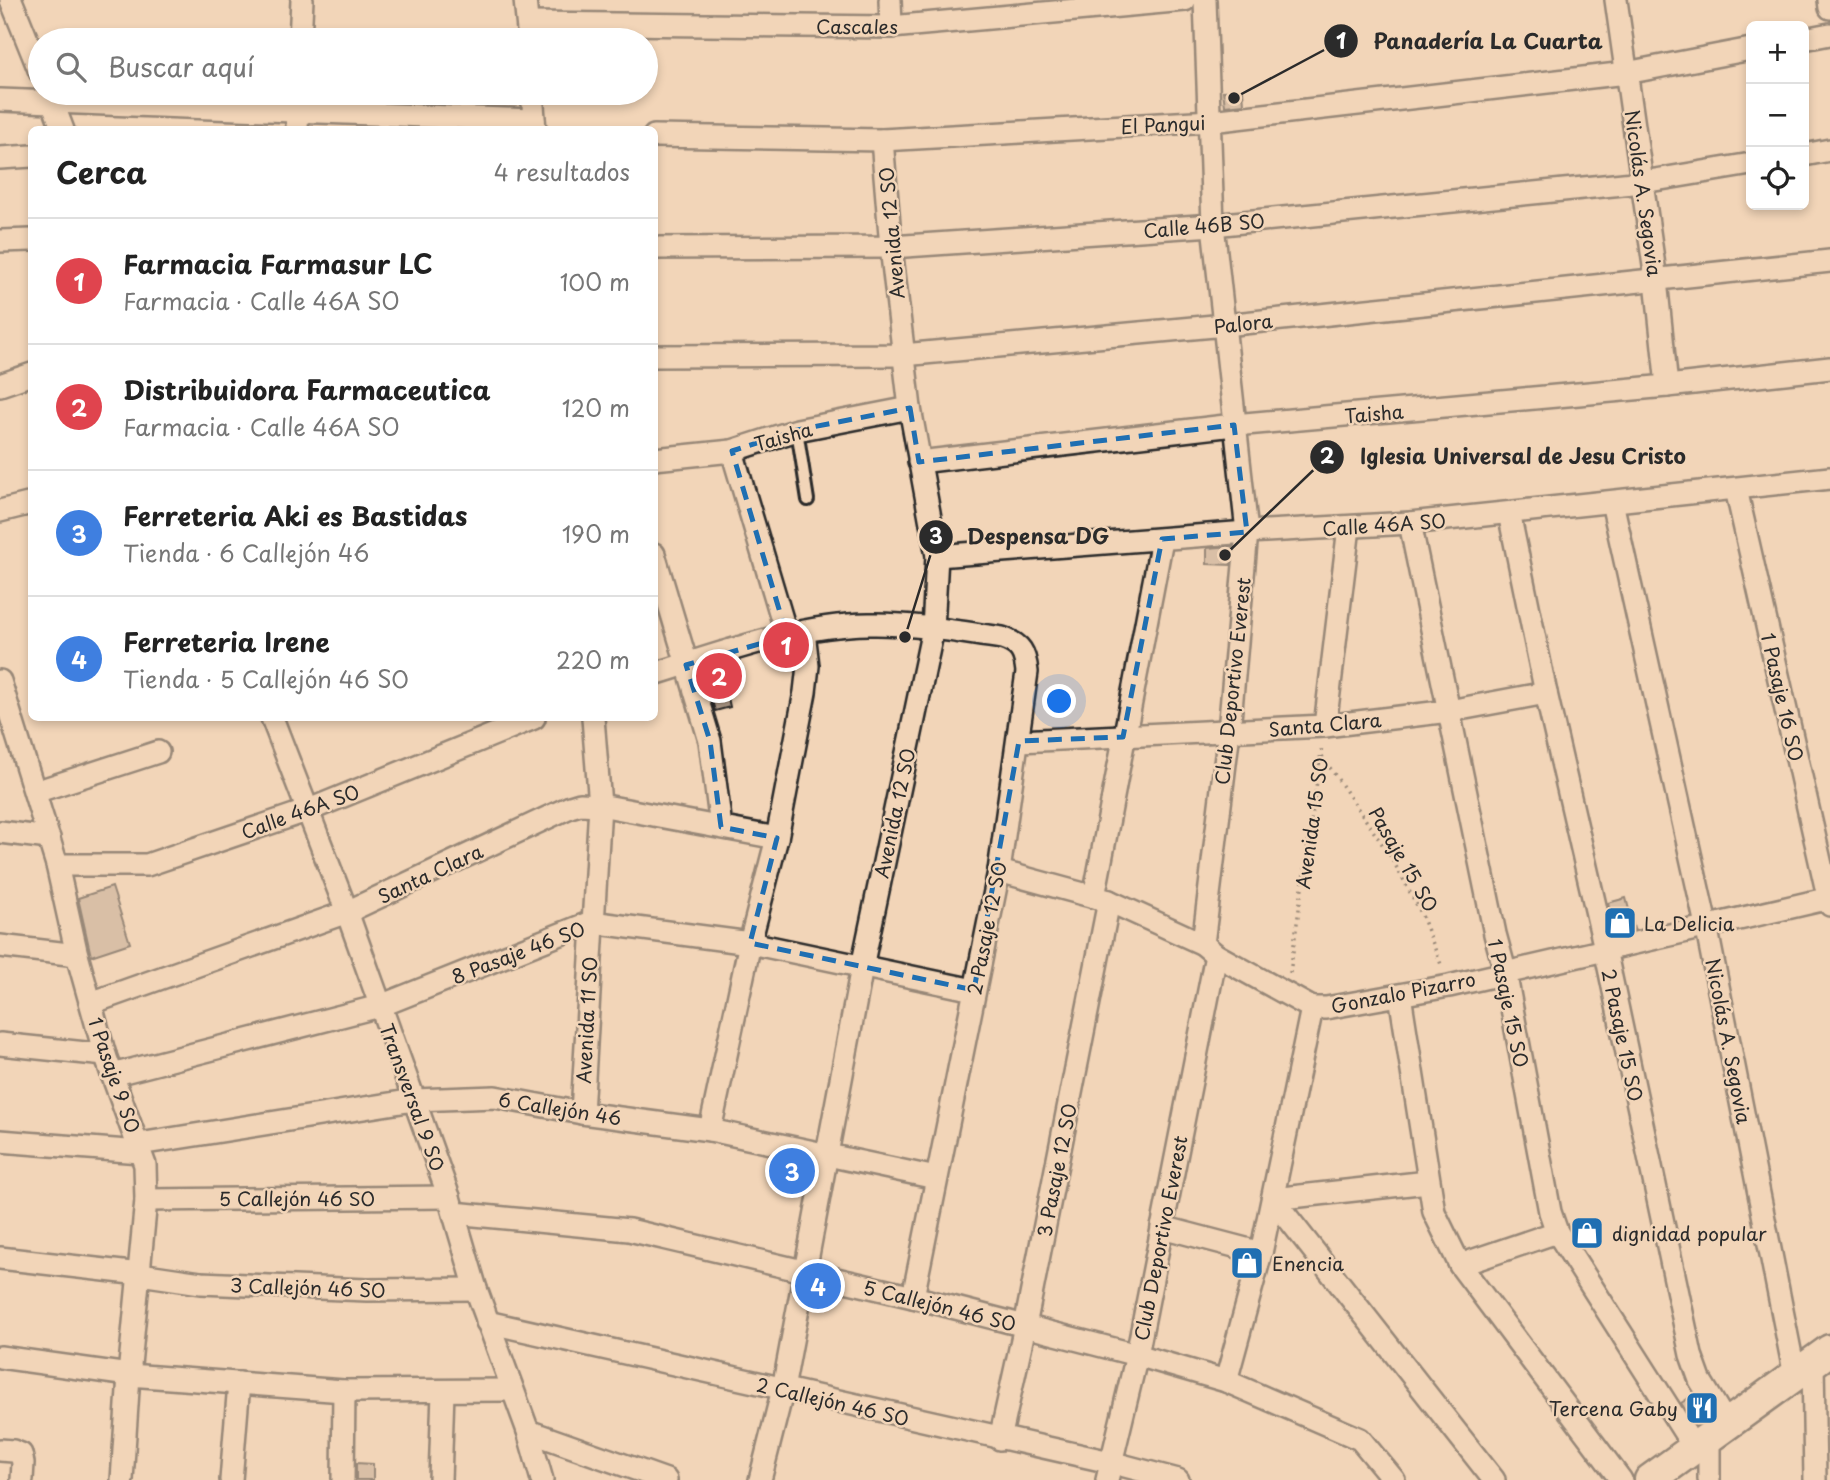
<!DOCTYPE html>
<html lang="es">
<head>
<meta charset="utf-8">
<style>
	body { margin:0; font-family:"Playpen Sans",sans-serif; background:#f2f2f2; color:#222 }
	.controls { position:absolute; right:21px; top:21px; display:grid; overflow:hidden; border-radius:10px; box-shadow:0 4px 10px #0003 }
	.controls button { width:63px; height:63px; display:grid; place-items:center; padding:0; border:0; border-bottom:2px solid #e0e0e0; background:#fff; color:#222; font:35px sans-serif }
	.you { position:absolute; left:1060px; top:702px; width:24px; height:24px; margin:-18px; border:5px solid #fff; border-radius:50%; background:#1a73e8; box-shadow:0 0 0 10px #1a73e833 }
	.badge { display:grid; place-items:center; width:46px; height:46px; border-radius:50%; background:#db2777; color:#fff; font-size:23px; font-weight:700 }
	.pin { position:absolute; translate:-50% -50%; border:4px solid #fff; box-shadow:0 2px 7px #0006 }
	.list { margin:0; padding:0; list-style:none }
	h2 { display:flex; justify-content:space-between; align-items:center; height:91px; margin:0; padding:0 28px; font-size:30px }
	h2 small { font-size:23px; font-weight:400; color:#767676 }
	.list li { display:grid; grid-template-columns:46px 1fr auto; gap:21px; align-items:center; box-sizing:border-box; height:126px; padding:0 28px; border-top:2px solid #e0e0e0 }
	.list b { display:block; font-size:26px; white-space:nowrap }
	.list p { margin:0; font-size:23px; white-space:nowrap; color:#767676 }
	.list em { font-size:23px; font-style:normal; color:#767676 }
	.icon { flex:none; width:38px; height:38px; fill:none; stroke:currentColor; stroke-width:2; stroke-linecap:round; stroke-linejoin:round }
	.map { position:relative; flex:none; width:1830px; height:1480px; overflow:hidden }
	.search { position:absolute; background:#fff; box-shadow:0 4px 10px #0003; left:28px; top:28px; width:630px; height:77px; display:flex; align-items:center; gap:18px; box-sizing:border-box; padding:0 24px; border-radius:38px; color:#767676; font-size:26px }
	.panel { position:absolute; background:#fff; box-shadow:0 4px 10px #0003; left:28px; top:126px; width:630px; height:595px; border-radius:10px }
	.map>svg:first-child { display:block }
	.building { fill:#bba591; stroke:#2b2b2b; stroke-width:2 }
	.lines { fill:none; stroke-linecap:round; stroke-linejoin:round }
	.lane-casing { stroke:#2b2b2b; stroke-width:16 }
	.street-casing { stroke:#2b2b2b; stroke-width:26 }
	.secondary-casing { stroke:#2b2b2b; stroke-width:35 }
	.path { stroke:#2b2b2b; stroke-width:3.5; stroke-dasharray:2 5; stroke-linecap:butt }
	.lane { stroke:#f2d5b8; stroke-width:10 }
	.street { stroke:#f2d5b8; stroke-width:21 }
	.secondary { stroke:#f2d5b8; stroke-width:30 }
	.marked { fill:none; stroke:#1f6fb2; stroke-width:5; stroke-dasharray:14 9; stroke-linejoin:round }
	.labels { text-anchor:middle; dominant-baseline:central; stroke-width:5; stroke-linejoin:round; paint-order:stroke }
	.street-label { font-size:19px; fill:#2b2b2b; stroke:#f2d5b8 }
	.poi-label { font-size:19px; fill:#2b2b2b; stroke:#f2d5b8; text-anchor:start }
	.leader { fill:none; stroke:#2b2b2b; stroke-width:2.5 }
	.callout-dot { fill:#2b2b2b; stroke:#f2d5b8; stroke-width:2.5 }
	.mark-label { font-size:21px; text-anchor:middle; font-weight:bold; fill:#fff }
	.callout-label { font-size:21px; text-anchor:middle; font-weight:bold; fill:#2b2b2b; stroke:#f2d5b8; stroke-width:5; stroke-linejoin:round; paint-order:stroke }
</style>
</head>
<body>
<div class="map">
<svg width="1830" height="1480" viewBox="0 0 1830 1480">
	<rect width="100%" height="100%" fill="#f2d5b8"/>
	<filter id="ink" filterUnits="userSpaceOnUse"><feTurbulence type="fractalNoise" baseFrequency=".0143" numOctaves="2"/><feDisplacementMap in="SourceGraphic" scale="14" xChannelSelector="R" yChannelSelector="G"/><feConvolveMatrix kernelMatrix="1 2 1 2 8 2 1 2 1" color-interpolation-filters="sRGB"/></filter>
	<g filter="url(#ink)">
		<!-- building -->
		<g class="building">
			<path d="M1243 90 1244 104 1225 106 1223 91Z"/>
			<path d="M1233 546 1231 565 1207 564V548Z"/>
			<path d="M722 669 730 707 715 711 704 674Z"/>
			<path d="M112 887 130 943 91 956 78 898Z"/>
			<path d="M1626 898 1634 929 1615 934 1608 903Z"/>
			<path d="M776 1157 812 1165 807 1191 771 1184Z"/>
			<path d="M1694 1395 1706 1416 1694 1424 1681 1403Z"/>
			<path d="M356 1463 373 1464V1480H356Z"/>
		</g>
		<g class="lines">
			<defs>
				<path id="lane" d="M797 430 808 500"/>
				<g id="street">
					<path d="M11 0 40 72"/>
					<path d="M525 0 529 40"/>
					<path d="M890 0 891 27"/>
					<path d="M1616 0 1656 280 1667 386"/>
					<path d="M1829 0 1830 8"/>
					<path d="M528 23 891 27 1185 0"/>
					<path d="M1804 39 1830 34"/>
					<path d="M300 40 302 0"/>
					<path d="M49 93 63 130"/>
					<path d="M532 93 535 130"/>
					<path d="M0 100 534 120"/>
					<path d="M297 130 298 93"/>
					<path d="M654 136 882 140 1211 121 1626 73 1751 49"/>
					<path d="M1804 155 1830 150"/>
					<path d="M0 158 32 156"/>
					<path d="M0 241 32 240"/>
					<path d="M654 248 891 247 1213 225 1643 182 1751 164"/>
					<path d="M654 356 903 355 1225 325 1830 261"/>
					<path d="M0 385 32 374"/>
					<path d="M732 451 787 636"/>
					<path d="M654 459 732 451 797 430 910 408"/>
					<path d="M919 462 1234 425 1667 386 1830 368"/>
					<path d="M1736 489 1830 905"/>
					<path d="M1612 502 1706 925 1795 1376"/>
					<path d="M0 511 32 503"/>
					<path d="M1509 513 1546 693 1605 949 1691 1355 1700 1380 1728 1426"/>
					<path d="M1410 523 1495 934 1505 971 1550 1212 1557 1232 1695 1449"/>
					<path d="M654 554 710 741 721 827"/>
					<path d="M937 556 1247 532 1410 523 1830 478"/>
					<path d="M654 674C723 653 796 625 869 624 913 623 958 632 1002 638 1021 644 1025 653 1027 672L999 871 913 1297"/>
					<path d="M0 681 57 865 77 955 105 1055 145 1165 146 1200 129 1375 122 1480"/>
					<path d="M272 718 347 912 449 1197 476 1289 528 1431 542 1480"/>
					<path d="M1325 726 1349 527"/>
					<path d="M1019 741 1325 726 1449 711 1546 693"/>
					<path d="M35 792 158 752"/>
					<path d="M0 832 49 838"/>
					<path d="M57 865H147L309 810 534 718"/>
					<path d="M999 871 1109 901 1203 944 1216 955 1312 1008H1326L1449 986 1830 898"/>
					<path d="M1094 897 1162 539"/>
					<path d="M1203 944 1229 731 1247 532 1213 225 1205 0"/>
					<path d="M0 946 77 955"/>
					<path d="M1400 995 1434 1212 1460 1265 1621 1480"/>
					<path d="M91 1003 347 912 570 807 580 804 600 805 777 838"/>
					<path d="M0 1044 105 1055"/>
					<path d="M112 1075 380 1006 591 922 750 943 974 990"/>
					<path d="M582 1113 600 805 593 718"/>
					<path d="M710 1130 750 943 777 838 805 692 808 666 804 632"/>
					<path d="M0 1141 140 1152"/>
					<path d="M139 1144 414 1100 495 1097 582 1113 710 1130 936 1178"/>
					<path d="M1273 1199 1494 1480"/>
					<path d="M1273 1199 1428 1182"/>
					<path d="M146 1200 449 1197"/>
					<path d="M454 1213 629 1230 913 1297 1137 1355 1226 1381 1360 1439 1394 1480"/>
					<path d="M1162 1227 1261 1253"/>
					<path d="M0 1258 140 1274 201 1283 367 1290 476 1289"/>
					<path d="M1460 1265 1557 1232"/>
					<path d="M487 1322 1110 1462 1178 1480"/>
					<path d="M0 1357 129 1375 344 1391 512 1390"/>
					<path d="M1813 1363 1815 1480"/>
					<path d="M1226 1381 1261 1253 1312 1008"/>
					<path d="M528 1431 666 1480"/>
					<path d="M1000 1439 1025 1326 1109 901"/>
					<path d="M1709 1439V1480"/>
					<path d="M0 1450 13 1451 21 1454 23 1463 22 1480"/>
					<path d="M231 1480 239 1383"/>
					<path d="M343 1480 344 1391"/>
					<path d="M440 1480 443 1392"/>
					<path d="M760 1480 783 1389 862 967 933 629 937 556 910 408 891 247 882 140"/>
					<path d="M1107 1480 1137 1355 1216 955"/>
				</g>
				<path id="secondary" d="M1650 1480 1830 1350"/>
			</defs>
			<!-- lane casing -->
			<use href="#lane" class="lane-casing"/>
			<!-- street casing -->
			<use href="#street" class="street-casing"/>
			<!-- secondary casing -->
			<use href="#secondary" class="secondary-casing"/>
			<!-- path -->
			<g class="path">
				<path d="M1322 756 1391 857 1421 913 1442 967"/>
				<path d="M1290 973 1322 745"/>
			</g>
			<!-- lane -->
			<use href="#lane" class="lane"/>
			<!-- street -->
			<use href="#street" class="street"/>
			<!-- secondary -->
			<use href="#secondary" class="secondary"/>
		</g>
	</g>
	<!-- marked area -->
	<path d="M0 0H1830V1480H0ZM910 408 919 462 1234 425 1247 532 1162 539 1123 737 1019 741 974 990 750 943 777 838 721 827 710 741 686 665 787 636 732 451 797 430Z" fill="#f2d5b8" fill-opacity=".55" fill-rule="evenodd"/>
	<path class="marked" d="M910 408 919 462 1234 425 1247 532 1162 539 1123 737 1019 741 974 990 750 943 777 838 721 827 710 741 686 665 787 636 732 451 797 430Z"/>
	<!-- icons -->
	<defs>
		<symbol id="shop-square" viewBox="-11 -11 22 22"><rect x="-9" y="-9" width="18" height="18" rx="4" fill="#1f6fb2" stroke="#f2d5b8"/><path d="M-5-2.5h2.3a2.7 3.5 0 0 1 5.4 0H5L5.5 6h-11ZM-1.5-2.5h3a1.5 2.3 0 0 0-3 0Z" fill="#fff"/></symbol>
		<symbol id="restaurant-square" viewBox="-11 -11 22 22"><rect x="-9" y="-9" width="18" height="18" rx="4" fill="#1f6fb2" stroke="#f2d5b8"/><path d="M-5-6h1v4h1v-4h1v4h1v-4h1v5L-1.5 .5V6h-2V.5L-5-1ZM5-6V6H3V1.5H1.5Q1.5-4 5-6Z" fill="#fff"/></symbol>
	</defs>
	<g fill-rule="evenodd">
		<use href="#shop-square" x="1601" y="904" width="38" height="38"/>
		<use href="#shop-square" x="1568" y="1214" width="38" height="38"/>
		<use href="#shop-square" x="1228" y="1244" width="38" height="38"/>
		<use href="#restaurant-square" x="1683" y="1389" width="38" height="38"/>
	</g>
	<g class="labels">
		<!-- street labels -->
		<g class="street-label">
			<text x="857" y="26">Cascales</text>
			<text transform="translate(1163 124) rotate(-3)">El Pangui</text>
			<text transform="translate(1644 193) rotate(82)">Nicolás A. Segovia</text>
			<text transform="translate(1204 225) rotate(-5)">Calle 46B SO</text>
			<text transform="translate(891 233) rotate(-95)">Avenida 12 SO</text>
			<text transform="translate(1243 323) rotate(-6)">Palora</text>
			<text transform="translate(1374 413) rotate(-5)">Taisha</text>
			<text transform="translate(783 436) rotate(-16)">Taisha</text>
			<text transform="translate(1384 524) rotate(-4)">Calle 46A SO</text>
			<text transform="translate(1232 681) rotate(-84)">Club Deportivo Everest</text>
			<text transform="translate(1783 697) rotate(77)">1 Pasaje 16 SO</text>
			<text transform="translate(1325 724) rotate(-5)">Santa Clara</text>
			<text transform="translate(300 811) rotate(-20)">Calle 46A SO</text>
			<text transform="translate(894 813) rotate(-78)">Avenida 12 SO</text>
			<text transform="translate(1311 823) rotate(-82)">Avenida 15 SO</text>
			<text transform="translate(1404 859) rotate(60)">Pasaje 15 SO</text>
			<text transform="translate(430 873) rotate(-25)">Santa Clara</text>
			<text transform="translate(986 928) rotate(-79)">2 Pasaje 12 SO</text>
			<text transform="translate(518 952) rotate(-21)">8 Pasaje 46 SO</text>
			<text transform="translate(1403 992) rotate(-11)">Gonzalo Pizarro</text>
			<text transform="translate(1509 1003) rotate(78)">1 Pasaje 15 SO</text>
			<text transform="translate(586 1020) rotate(-87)">Avenida 11 SO</text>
			<text transform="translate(1623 1035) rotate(78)">2 Pasaje 15 SO</text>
			<text transform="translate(1729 1041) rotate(79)">Nicolás A. Segovia</text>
			<text transform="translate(115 1075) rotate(71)">1 Pasaje 9 SO</text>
			<text transform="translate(413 1097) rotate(70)">Transversal 9 SO</text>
			<text transform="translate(560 1108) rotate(9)">6 Callejón 46</text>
			<text transform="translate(1056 1170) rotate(-79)">3 Pasaje 12 SO</text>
			<text x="297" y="1198">5 Callejón 46 SO</text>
			<text transform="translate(1160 1238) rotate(-79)">Club Deportivo Everest</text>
			<text transform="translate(308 1287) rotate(2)">3 Callejón 46 SO</text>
			<text transform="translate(940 1305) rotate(14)">5 Callejón 46 SO</text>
			<text transform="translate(833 1401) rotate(13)">2 Callejón 46 SO</text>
		</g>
		<!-- poi labels -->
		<g class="poi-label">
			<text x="1644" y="923">La Delicia</text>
			<text x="1612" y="1233">dignidad popular</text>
			<text x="1272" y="1263">Enencia</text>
			<text x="1678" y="1408" text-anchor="end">Tercena Gaby</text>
		</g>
	</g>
	<!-- callouts -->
	<path class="leader" d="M1234 98L1341 41M1225 555L1327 457M905 637L936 537"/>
	<g class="callout-dot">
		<circle cx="1234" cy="98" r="7"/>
		<circle cx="1225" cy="555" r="7"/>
		<circle cx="905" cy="637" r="7"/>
		<circle cx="1341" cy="41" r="18"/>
		<circle cx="1327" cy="457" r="18"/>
		<circle cx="936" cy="537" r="18"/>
	</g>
	<g class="mark-label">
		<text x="1341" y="49">1</text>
		<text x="1327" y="464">2</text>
		<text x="936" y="544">3</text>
	</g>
	<g class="callout-label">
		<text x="1488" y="49">Panadería La Cuarta</text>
		<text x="1523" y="464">Iglesia Universal de Jesu Cristo</text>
		<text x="1038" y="544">Despensa DG</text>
	</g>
</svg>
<div class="controls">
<button>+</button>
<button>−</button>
<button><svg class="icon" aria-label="locate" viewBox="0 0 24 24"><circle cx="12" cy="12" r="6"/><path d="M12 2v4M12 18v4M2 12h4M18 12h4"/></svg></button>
</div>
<div class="you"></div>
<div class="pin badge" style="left:786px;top:645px;background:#e0444e">1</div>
<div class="pin badge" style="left:719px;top:676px;background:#e0444e">2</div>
<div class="pin badge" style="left:792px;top:1171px;background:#3f7fe0">3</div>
<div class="pin badge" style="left:818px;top:1286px;background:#3f7fe0">4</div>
<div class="search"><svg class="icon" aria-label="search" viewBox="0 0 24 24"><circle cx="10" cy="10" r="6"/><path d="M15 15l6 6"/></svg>Buscar aquí</div>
<section class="panel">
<h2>Cerca<small>4 resultados</small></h2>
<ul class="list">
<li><span class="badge" style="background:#e0444e">1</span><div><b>Farmacia Farmasur LC</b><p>Farmacia · Calle 46A SO</p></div><em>100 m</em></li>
<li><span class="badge" style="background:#e0444e">2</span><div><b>Distribuidora Farmaceutica</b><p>Farmacia · Calle 46A SO</p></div><em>120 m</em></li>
<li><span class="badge" style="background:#3f7fe0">3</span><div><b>Ferreteria Aki es Bastidas</b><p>Tienda · 6 Callejón 46</p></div><em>190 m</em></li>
<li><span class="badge" style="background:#3f7fe0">4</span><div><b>Ferreteria Irene</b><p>Tienda · 5 Callejón 46 SO</p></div><em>220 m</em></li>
</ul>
</section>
</div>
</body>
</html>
